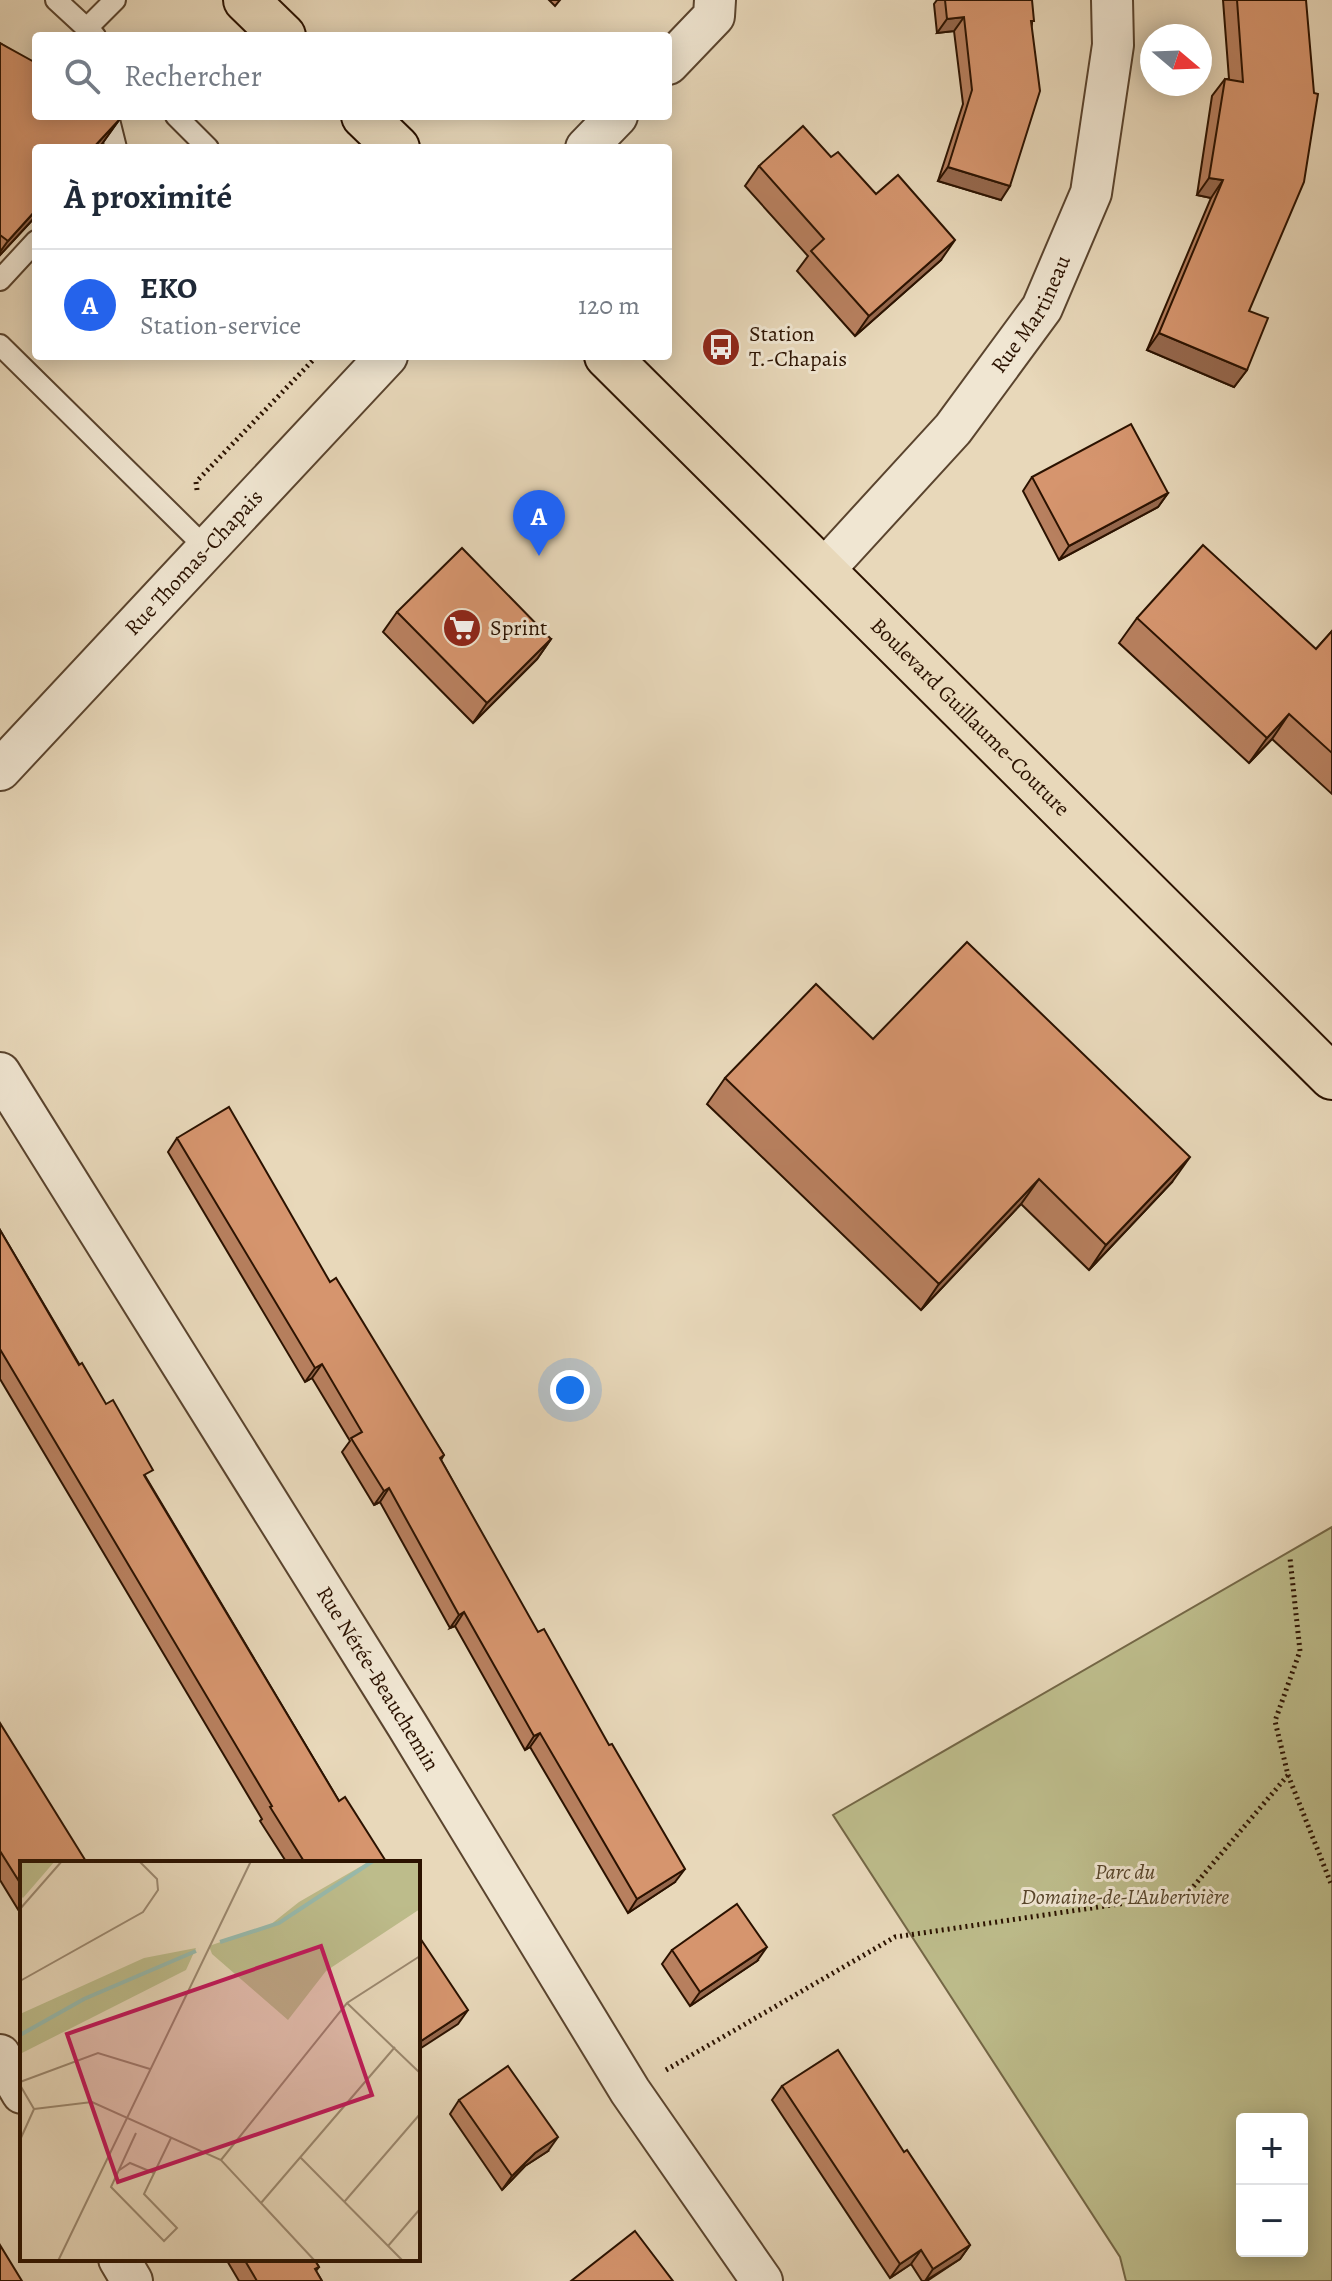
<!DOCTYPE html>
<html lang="fr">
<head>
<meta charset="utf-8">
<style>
	body { margin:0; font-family:Alegreya,serif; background:#f2f2f3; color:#1f2937 }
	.controls { position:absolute; right:24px; bottom:24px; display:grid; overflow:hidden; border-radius:8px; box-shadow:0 4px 20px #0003 }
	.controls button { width:72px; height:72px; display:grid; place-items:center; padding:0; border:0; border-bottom:2px solid #e0e1e3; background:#fff; color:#1f2937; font:40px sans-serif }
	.compass { position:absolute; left:1140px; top:24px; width:72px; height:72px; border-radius:50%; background:#fff; box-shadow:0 4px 20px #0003; rotate:109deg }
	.you { position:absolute; left:570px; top:1390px; width:28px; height:28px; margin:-20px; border:6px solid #fff; border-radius:50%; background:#1a73e8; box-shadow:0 0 0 12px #1a73e833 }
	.badge { display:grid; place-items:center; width:52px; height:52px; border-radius:50%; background:#2563eb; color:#fff; font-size:26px; font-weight:700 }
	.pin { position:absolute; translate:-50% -66px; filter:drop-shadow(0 2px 4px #0008) }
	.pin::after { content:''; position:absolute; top:42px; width:28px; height:24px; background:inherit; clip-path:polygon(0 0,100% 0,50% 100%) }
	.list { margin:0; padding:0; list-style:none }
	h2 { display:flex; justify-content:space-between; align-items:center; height:104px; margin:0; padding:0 32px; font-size:34px }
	h2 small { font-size:26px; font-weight:400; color:#747a83 }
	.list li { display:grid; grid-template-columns:52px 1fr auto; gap:24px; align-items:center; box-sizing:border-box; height:112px; padding:0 32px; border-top:2px solid #e0e1e3 }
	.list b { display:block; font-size:30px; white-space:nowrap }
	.list p { margin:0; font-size:26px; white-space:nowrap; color:#747a83 }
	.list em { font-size:26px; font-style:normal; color:#747a83 }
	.icon { flex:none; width:44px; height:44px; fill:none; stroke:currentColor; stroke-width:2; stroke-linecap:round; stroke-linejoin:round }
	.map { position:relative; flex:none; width:1332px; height:2281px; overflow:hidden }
	.search { position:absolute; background:#fff; box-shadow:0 4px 20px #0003; left:32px; top:32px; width:640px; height:88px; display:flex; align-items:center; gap:20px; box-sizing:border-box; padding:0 28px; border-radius:8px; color:#747a83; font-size:30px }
	.panel { position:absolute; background:#fff; box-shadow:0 4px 20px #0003; left:32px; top:144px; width:640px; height:216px; border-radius:8px }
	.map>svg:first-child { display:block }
	.green { fill:#bdbc8b; stroke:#746746; stroke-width:2; fill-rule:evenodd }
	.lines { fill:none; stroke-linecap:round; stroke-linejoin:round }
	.lane-casing { stroke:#5a442e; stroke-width:24 }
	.street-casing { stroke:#5a442e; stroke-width:44 }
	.primary-casing { stroke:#2b1200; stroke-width:48 }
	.path { stroke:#2b1200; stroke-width:5; stroke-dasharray:2 4; stroke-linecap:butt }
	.lane { stroke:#f0e6d2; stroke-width:20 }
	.street { stroke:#f0e6d2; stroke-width:40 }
	.primary { stroke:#e8d8ba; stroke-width:44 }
	.wall { fill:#b8805f; stroke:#2b1200; stroke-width:2 }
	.shaded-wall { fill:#96684d; stroke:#2b1200; stroke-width:2 }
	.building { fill:#d6956e; stroke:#2b1200; stroke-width:2 }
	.labels { text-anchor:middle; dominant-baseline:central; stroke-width:6; stroke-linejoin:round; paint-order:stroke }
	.street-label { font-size:22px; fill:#2b1200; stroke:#f0e6d2 }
	.poi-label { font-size:22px; fill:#2b1200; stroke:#f0e6d2; text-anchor:start }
	.park-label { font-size:22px; font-style:italic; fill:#57452a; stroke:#f0e6d2 }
	.inset-river { fill:none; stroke:#98baac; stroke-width:4 }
	.inset-road { fill:none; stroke:#9c8970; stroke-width:2 }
	.view { fill:#c2185b; fill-opacity:0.15; stroke:#c2185b; stroke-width:4 }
	.inset-edge { fill:none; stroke:#2b1200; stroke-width:4 }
</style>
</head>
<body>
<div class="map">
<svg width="1332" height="2281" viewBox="0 0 1332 2281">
	<rect width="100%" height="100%" fill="#e8d8ba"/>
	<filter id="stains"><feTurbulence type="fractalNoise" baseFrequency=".0025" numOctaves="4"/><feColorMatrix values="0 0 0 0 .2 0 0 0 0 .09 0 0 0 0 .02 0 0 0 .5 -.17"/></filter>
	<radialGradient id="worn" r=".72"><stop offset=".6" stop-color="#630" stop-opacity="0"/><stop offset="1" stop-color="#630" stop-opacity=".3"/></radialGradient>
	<!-- green -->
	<path class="green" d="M1332 1527V2281H1126L1120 2257 833 1815ZM1242 2119H1302V2251H1242Z"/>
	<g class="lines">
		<defs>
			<g id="lane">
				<path d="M56 0 95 36"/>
				<path d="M87 28 115 0"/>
				<path d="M108 116 116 148"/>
				<path d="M176 116 208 148"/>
				<path d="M0 280 36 241"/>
				<path d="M0 345 207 549"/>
			</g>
			<g id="street">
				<path d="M668 64 714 16 715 0"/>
				<path d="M586 148 617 116"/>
				<path id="s1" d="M823 571 953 429 1042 308 1091 193 1113 45 1112 0"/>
				<path id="s2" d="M0 770 387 356"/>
				<path id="s3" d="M0 1073 407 1725 630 2091 762 2281"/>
				<path d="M0 2055 22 2093"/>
				<path d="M119 2259 132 2281"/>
			</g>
			<g id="primary">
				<path d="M246 0 283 36"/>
				<path d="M364 116 397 148"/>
				<path id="s4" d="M607 356 1332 1077"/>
			</g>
		</defs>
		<!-- lane casing -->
		<use href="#lane" class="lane-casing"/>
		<!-- street casing -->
		<use href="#street" class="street-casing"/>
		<!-- primary casing -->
		<use href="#primary" class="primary-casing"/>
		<!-- path -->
		<g class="path">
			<path d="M197 490 196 482 317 356"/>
			<path d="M1288 1775 1332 1886"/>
			<path d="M666 2070 895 1937 1187 1894 1288 1775 1275 1721 1300 1651 1290 1558"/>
		</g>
		<!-- lane -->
		<use href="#lane" class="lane"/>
		<!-- street -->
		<use href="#street" class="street"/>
		<!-- primary -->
		<use href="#primary" class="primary"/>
	</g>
	<!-- wall -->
	<g class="wall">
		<path d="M549 0H560L555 6Z"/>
		<path d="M937 0H1032V24L1001 200 938 181 963 104 954 31 937 33 934 4Z"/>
		<path d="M1223 0H1306L1249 311 1247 370 1234 387 1147 350 1211 198 1197 195 1212 96 1225 79H1229Z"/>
		<path d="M0 43 119 120 99 148H36V216L0 255Z"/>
		<path d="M831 157 876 194 941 260 855 336 797 271 808 256 745 186 759 166Z"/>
		<path d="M1032 477 1168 493 1158 507 1059 560 1023 491Z"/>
		<path d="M397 612 551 639 537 659 473 723 383 632Z"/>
		<path d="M1137 618 1316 649 1332 631V794L1272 739 1249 763 1119 643Z"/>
		<path d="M873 1039 1172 1182 1089 1270 1021 1204 921 1310 707 1104 725 1078Z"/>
		<path d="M177 1138 330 1282 444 1455 441 1460 675 1882 628 1913 530 1747 525 1750 455 1626 450 1628 380 1502 374 1505 342 1452 350 1441 312 1378 305 1382 168 1152Z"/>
		<path d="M0 1230 147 1479 339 1801 387 1863H287L260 1821 262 1819 0 1379Z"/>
		<path d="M0 1723 22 1863V1916L0 1880Z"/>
		<path d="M672 1950 757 1961 690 2006 662 1964Z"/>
		<path d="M782 2086 904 2152 970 2245 960 2259 927 2281H922L911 2264 890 2278 772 2100Z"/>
		<path d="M459 2100 548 2151 525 2166 502 2190 450 2114Z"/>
		<path d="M226 2259H314L319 2267 316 2271 322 2281H239Z"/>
	</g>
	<!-- shaded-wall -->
	<g class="shaded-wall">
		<path d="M964 17 954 31 937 33 947 19Z"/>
		<path d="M119 120 99 148H93Z"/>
		<path d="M948 167 1010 186 1001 200 938 181Z"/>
		<path d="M1209 178 1223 180 1211 198 1197 195Z"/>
		<path d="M36 210V216L0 255V252L8 241Z"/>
		<path d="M955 240 941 260 855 336 869 316Z"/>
		<path d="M1159 333 1247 370 1234 387 1147 350Z"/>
		<path d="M1168 493 1158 507 1059 560 1069 546Z"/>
		<path d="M551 639 537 659 473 723 487 703Z"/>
		<path d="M1289 714 1272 739 1249 763 1267 738Z"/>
		<path d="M1190 1157 1172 1182 1089 1270 1106 1245Z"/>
		<path d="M1039 1179 1021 1204 921 1310 939 1284Z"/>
		<path d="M322 1364 312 1378 305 1382 315 1368Z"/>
		<path d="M389 1488 380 1502 374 1505 384 1491Z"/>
		<path d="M464 1612 455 1626 450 1628 459 1615Z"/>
		<path d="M540 1733 530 1747 525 1750 534 1736Z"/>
		<path d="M685 1869 675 1882 628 1913 637 1899Z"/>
		<path d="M767 1947 757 1961 690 2006 700 1992Z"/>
		<path d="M468 2010 458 2024 418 2050V2043Z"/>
		<path d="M558 2137 548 2151 525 2166 502 2190 512 2176 535 2153Z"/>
		<path d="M970 2245 960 2259 925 2281 933 2269Z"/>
		<path d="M921 2250 911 2264 890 2278 900 2264Z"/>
	</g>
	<!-- building -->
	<g class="building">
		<path d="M945 0H1032L1034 21H1031L1040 91 1010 186 948 167 972 90 964 17 947 19Z"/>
		<path d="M1237 0H1306L1314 93 1318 94 1304 182 1249 311 1268 318 1247 370 1159 333 1223 180 1209 178 1225 79 1243 82Z"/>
		<path d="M0 43 36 63V116H118L119 120 93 148H36V210L8 241 0 235Z"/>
		<path d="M803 126 831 157 838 152 876 194 898 175 955 240 869 316 811 251 824 239 759 166Z"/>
		<path d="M1131 424 1168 493 1069 546 1032 477Z"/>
		<path d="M1203 545 1316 649 1332 631V753L1289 714 1267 738 1137 618Z"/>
		<path d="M462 548 551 639 487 703 397 612Z"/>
		<path d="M967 942 1190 1157 1106 1245 1039 1179 939 1284 725 1078 816 984 873 1039Z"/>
		<path d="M229 1107 330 1282 336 1278 444 1455 440 1458 538 1632 544 1629 609 1745 612 1744 685 1869 637 1899 540 1733 534 1736 464 1612 459 1615 389 1488 384 1491 351 1438 362 1432 322 1364 315 1368 177 1138Z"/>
		<path d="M0 1230 79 1365 82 1363 106 1404 113 1400 153 1470 144 1475 339 1801 345 1797 387 1863H305L270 1807 272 1806 0 1349Z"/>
		<path d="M0 1723 87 1863H22V1886L0 1851Z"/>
		<path d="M737 1904 767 1947 700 1992 672 1950Z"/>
		<path d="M418 1935 468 2010 418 2043Z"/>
		<path d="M838 2050 904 2152 907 2150 970 2245 933 2269 921 2250 900 2264 782 2086Z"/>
		<path d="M508 2066 558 2137 535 2153 512 2176 459 2100Z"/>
		<path d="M635 2231 673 2281H571Z"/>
		<path d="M0 2245 22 2281H0Z"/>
		<path d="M244 2259H314L319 2267 315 2269 322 2281H257Z"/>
	</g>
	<!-- icons -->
	<defs>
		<symbol id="bus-disc" viewBox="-11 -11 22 22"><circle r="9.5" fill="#8f2418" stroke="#f0e6d2"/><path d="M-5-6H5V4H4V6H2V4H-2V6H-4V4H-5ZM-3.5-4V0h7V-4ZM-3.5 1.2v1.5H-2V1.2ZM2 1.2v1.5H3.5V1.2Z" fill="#fff"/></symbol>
		<symbol id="supermarket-disc" viewBox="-11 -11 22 22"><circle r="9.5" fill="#8f2418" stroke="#f0e6d2"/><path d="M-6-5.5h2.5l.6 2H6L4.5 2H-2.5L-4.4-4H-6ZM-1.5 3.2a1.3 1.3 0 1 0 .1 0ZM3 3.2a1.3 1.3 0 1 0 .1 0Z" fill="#fff"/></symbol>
	</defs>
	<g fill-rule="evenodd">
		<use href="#bus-disc" x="699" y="325" width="44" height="44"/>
		<use href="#supermarket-disc" x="440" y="606" width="44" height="44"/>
	</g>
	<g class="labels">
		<!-- street labels -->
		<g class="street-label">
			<text stroke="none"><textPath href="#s1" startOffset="332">Rue Martineau</textPath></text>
			<text stroke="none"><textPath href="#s2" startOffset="284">Rue Thomas-Chapais</textPath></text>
			<text stroke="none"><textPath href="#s4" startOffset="512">Boulevard Guillaume-Couture</textPath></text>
			<text stroke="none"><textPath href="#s3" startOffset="714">Rue Nérée-Beauchemin</textPath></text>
		</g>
		<!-- poi labels -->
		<g class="poi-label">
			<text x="749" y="334">Station<tspan x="749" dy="25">T.-Chapais</tspan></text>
			<text x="490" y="628">Sprint</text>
		</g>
		<!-- park labels -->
		<g class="park-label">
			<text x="1125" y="1872">Parc du<tspan x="1125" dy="25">Domaine-de-L'Auberivière</tspan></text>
		</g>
	</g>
	<!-- overview -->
	<g transform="translate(20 1861)">
		<rect width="400" height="400" fill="#e8d8ba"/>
		<path d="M0 0H35L3 37 0 34ZM350 0H400V48L306 110 268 159 192 93 189 85 250 64 279 41ZM176 87 166 109 0 193V153L124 97Z" fill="#bdbc8b"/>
		<path class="inset-river" d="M200 81 259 62 353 0M0 174 64 138 176 90"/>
		<path class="inset-road" d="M0 48 42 0M0 120 123 51 138 29 137 18 119 0M327 142 400 212M0 221 78 192 130 208M0 224 14 248M14 248 72 241 201 299 295 400M116 272 91 326 144 380 157 367 124 333 151 277M0 279 14 248M280 296 383 400M201 299 327 142 400 95M98 310 110 302 134 312M325 340 400 253M241 342 375 186M368 385 400 348M38 400 231 0"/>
		<path class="view" d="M301 85 352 234 98 321 47 173Z"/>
		<rect width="400" height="400" class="inset-edge"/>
	</g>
	<rect width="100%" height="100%" filter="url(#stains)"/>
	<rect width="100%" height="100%" fill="url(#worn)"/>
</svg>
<div class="controls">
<button>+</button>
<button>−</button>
</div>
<svg class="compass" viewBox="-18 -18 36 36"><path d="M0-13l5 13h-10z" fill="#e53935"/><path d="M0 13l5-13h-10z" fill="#747a83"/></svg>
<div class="you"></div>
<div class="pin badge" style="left:539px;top:556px">A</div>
<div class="search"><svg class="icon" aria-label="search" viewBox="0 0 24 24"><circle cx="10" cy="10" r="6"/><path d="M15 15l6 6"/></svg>Rechercher</div>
<section class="panel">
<h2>À proximité<small></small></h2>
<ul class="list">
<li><span class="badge">A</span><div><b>EKO</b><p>Station-service</p></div><em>120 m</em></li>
</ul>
</section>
</div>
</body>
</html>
